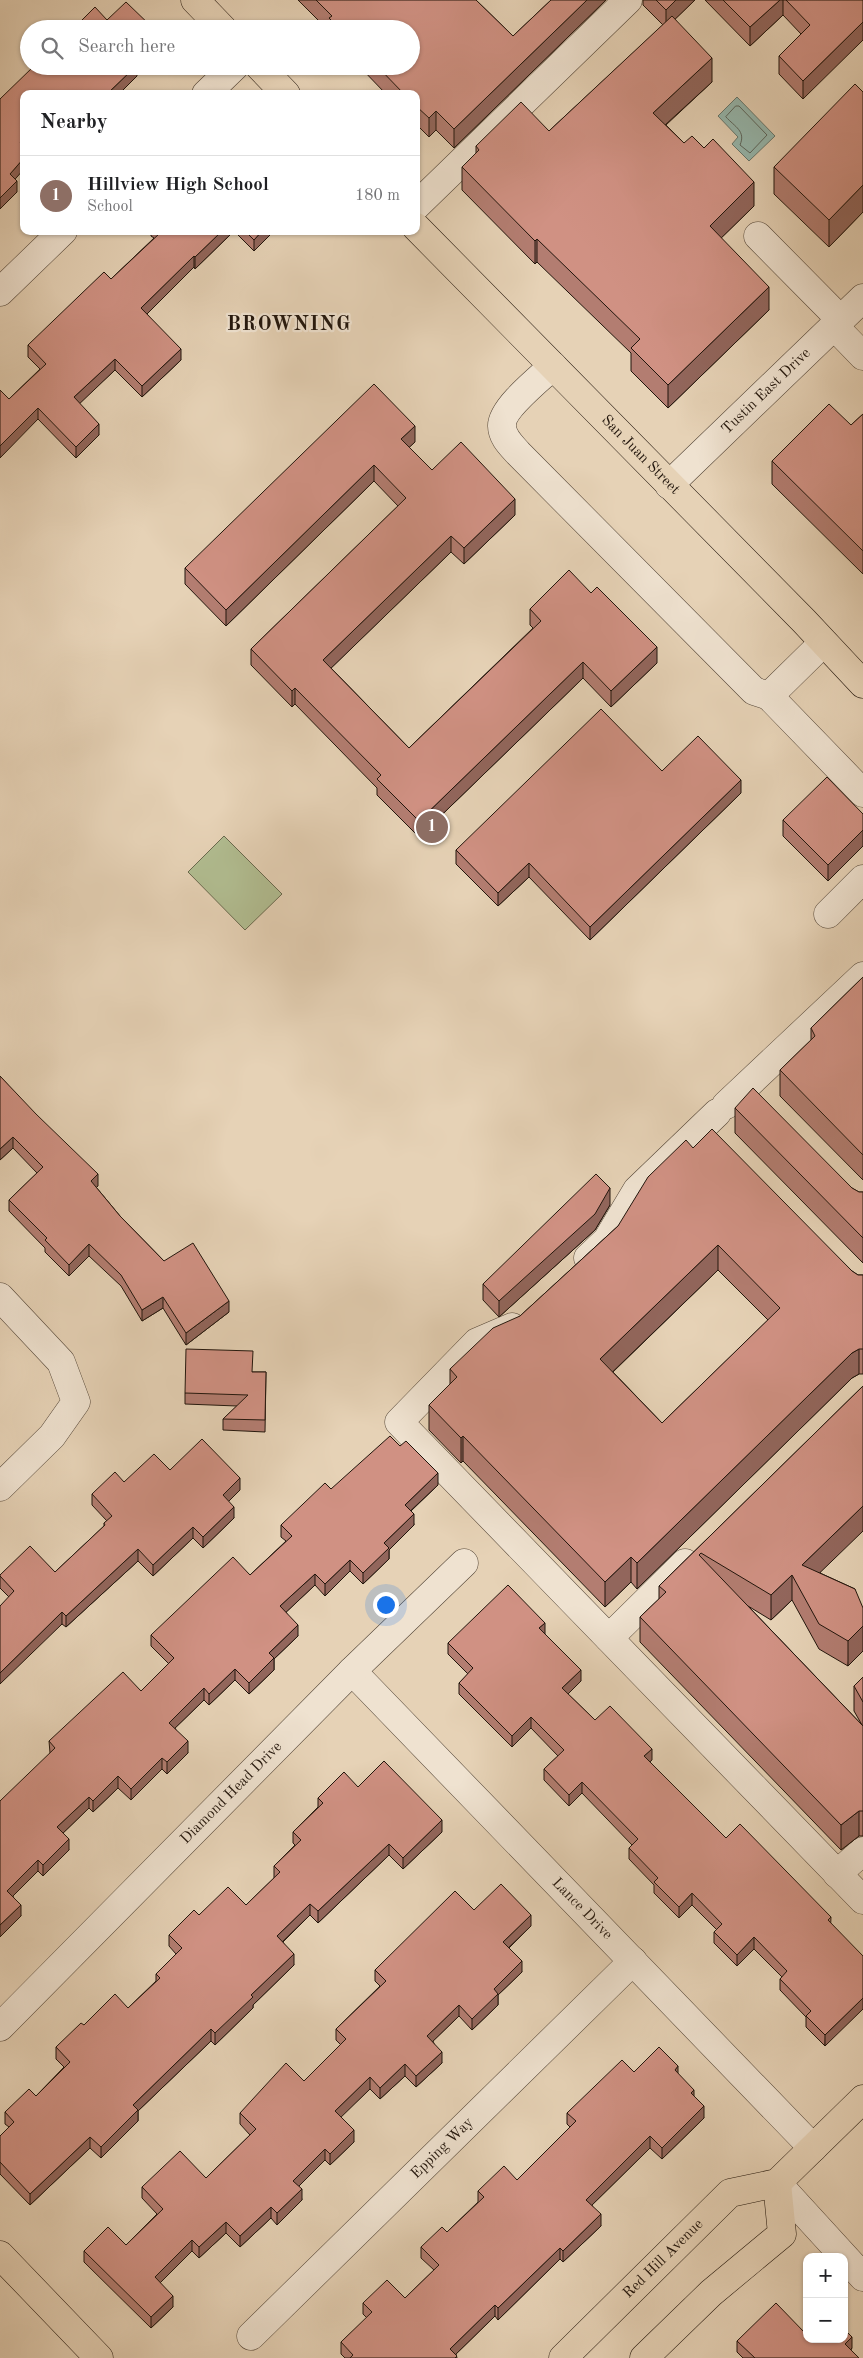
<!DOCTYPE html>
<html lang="en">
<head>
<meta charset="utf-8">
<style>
	body { margin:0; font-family:"Old Standard TT",serif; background:#f2f2f2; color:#202124 }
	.controls { position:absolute; right:15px; bottom:15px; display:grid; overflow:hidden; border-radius:10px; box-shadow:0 1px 4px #0004 }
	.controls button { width:45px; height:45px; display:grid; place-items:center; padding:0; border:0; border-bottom:1px solid #e0e0e0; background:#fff; color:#202124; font:25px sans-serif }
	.you { position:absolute; left:385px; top:1604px; width:18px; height:18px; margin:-12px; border:4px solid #fff; border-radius:50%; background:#1a73e8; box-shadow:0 0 0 8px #1a73e833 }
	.badge { display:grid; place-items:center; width:32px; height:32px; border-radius:50%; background:#8f2418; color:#fff; font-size:16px; font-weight:700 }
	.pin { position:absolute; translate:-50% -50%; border:2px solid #fff; box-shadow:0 1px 5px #0006 }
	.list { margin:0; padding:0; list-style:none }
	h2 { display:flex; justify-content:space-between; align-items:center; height:65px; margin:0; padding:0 20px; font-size:21px }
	h2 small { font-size:16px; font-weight:400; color:#757577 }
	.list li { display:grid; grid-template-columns:32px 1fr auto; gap:15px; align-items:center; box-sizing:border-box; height:80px; padding:0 20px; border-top:1px solid #e0e0e0 }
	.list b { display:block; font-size:19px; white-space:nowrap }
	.list p { margin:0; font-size:16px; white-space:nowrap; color:#757577 }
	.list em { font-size:16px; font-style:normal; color:#757577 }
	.icon { flex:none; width:28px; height:28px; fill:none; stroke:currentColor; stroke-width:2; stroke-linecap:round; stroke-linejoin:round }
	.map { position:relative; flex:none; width:863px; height:2358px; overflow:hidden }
	.search { position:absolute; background:#fff; box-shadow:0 1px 4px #0004; left:20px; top:20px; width:400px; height:55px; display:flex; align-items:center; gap:12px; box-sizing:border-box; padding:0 18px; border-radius:28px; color:#757577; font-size:19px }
	.panel { position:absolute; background:#fff; box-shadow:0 1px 4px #0004; left:20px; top:90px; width:400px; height:145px; border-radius:10px }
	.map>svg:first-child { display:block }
	.green { fill:#b1bd91; stroke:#69694e }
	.water { fill:#96b8ae; stroke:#67776d }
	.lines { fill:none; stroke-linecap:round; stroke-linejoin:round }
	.shore { stroke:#5c665d; stroke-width:1 }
	.minor-casing { stroke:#524436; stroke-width:29 }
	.major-casing { stroke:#21150c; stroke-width:29 }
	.minor { stroke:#efe2d0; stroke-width:28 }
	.major { stroke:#e6d2b6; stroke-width:28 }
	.wall { fill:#b37d71; stroke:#21150c; fill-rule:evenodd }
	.shaded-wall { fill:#92665c; stroke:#21150c }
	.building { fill:#d09183; stroke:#21150c; fill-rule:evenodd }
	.labels { text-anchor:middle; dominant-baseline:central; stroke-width:4.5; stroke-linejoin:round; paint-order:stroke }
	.street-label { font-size:15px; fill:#21150c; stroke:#efe2d0 }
	.district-label { font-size:20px; font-weight:bold; letter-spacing:1px; fill:#21150c; stroke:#efe2d0 }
</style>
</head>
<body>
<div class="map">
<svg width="863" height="2358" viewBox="0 0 863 2358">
	<rect width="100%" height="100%" fill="#e6d2b6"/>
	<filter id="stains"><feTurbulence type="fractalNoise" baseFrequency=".004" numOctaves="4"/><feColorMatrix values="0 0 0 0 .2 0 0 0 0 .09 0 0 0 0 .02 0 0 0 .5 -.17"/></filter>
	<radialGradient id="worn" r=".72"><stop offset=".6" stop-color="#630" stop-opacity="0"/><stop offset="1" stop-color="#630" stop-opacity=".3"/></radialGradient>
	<!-- green -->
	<path class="green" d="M224 836 282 894 245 930 188 872Z"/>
	<!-- water -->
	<path class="water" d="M737 97 775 136 749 161 732 144 738 137 718 116Z"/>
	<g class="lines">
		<!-- shore -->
		<path class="shore" d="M736 106H739L767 135 750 153 740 145C746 131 735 127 726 117Z"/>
		<defs>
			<g id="minor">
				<path d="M206 94 235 66"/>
				<path d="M416 206 628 0"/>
				<path d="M758 236 841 320"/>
				<path d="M0 292 63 231"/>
				<path d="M834 326 863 356"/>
				<path d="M553 366C540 378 501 409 502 426 502 437 511 445 518 453L754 691 769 696 823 643"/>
				<path id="s1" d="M669 485 863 298"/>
				<path d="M769 696 863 793"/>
				<path d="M828 914 863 879"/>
				<path d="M726 1105 863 976"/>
				<path d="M588 1258 607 1240 637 1190 717 1113"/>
				<path d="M0 1297 61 1362 76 1402 52 1436 0 1487"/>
				<path d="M512 1327 477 1342 399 1422 863 1900"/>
				<path d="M609 1638 685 1563"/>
				<path id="s2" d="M352 1671 813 2148"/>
				<path d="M837 1874 863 1851"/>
				<path id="s3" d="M0 2027 352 1671 464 1563"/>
				<path d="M777 2183 863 2277"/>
				<path id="s4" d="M251 2336 633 1961"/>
			</g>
			<g id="major">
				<path d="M195 0 223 29"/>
				<path d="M259 66 286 94"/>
				<path id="s5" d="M416 227 804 621 863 684"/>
				<path d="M0 2255 99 2358"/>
				<path id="s6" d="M563 2358 730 2193 777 2183 863 2099"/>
				<path d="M644 2358 711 2293 782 2234 777 2183"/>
			</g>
		</defs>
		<!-- minor casing -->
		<use href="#minor" class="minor-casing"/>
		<!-- major casing -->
		<use href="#major" class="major-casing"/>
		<!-- minor -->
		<use href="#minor" class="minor"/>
		<!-- major -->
		<use href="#major" class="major"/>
	</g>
	<!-- wall -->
	<g class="wall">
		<path d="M298 0H476L513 36 551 0H606L454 148 436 130 429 137 416 124V94H386L359 66H411V29H327Z"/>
		<path d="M643 0H695L675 19 712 82 666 125 684 143 754 206 721 238 769 310 668 408 631 371V353L537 262 535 264 462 190V167L476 153V146L549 131 663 25 643 5Z"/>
		<path d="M705 0H863L803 99 779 74V56L801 34 783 15 750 46Z"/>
		<path d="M863 92V212L829 247 774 194V167Z"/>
		<path d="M151 231H234L195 269 194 267 147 314 181 360 142 397 115 370 79 403 99 435 76 458 38 419 9 399 40 369 28 357V345L111 279 154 238 151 236Z"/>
		<path d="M234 231H274L254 251Z"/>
		<path d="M863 414V574L772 484V461L851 425Z"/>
		<path d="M415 442 409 447 432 470 515 515 464 564 451 552 331 668 409 748 533 628 530 625V609L657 663 611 707 583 678 419 837 377 795V788L295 704 292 707 251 665V649L398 506 374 481 226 626 185 584V568Z"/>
		<path d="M662 771 741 793 590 940 529 877 498 906 456 864V850Z"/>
		<path d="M863 814V846L828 881 783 836V820Z"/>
		<path d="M863 977V1180L780 1096V1070L811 1040V1028Z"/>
		<path d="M0 1076 98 1186 96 1187 120 1216 164 1261 229 1312 186 1345 163 1308 142 1321 121 1286 89 1256 69 1276 45 1252V1248L9 1211V1200L37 1173 13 1148 0 1160Z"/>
		<path d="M735 1108 852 1188 859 1192H863V1263L735 1133Z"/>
		<path d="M693 1148 852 1271 858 1275H863V1374H859L852 1378 637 1589 631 1582 605 1607 463 1461 461 1463 429 1430V1405L450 1385V1369L520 1316 618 1226ZM718 1270 768 1320 662 1423 613 1372Z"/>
		<path d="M610 1205 595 1230 499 1317 483 1300V1284Z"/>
		<path d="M252 1372H266L265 1432 223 1430V1419L237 1406 185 1404V1393Z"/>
		<path d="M863 1386 820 1573 855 1589 848 1666 819 1649 792 1600 771 1620 748 1606 862 1725 854 1711V1686L863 1677V1836H859L841 1850 640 1642V1617L659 1599V1586Z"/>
		<path d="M170 1470 240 1490 228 1501 234 1518 203 1548 193 1538 153 1576 138 1561 66 1627 62 1624 9 1597 0 1588V1575L55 1572 104 1526V1523L107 1521 92 1505V1494L124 1482Z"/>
		<path d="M438 1485 411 1511 414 1525 389 1550V1559L363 1584 350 1571 325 1596 315 1585 286 1612 298 1636 274 1659V1670L249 1694 235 1680 209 1705 204 1700 175 1728 188 1753 167 1774 162 1769 131 1800 118 1788 93 1812 89 1808 63 1833 69 1850 43 1876 38 1871 13 1896 21 1916 0 1937 50 1753 49 1741 141 1691 169 1664 151 1646V1635L250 1575 286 1541 281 1537V1525L331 1489Z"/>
		<path d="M545 1634 581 1681 568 1694 595 1720 652 1760 650 1762 726 1838 831 1917 825 2046 806 2027V2017L780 1990V1979L782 1977 754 1949 737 1966 714 1943V1932L717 1930 692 1905 679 1918 654 1893V1885L629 1859V1848L632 1845 582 1793 569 1806 544 1780V1769L558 1756 531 1728 512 1747 459 1694V1683L468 1674 448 1654V1643Z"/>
		<path d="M358 1787 442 1832 403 1869 389 1855 318 1923 310 1915 283 1942 294 1965 253 2005V2008L215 2045 211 2041 138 2111V2121L101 2158 90 2148 30 2205 0 2174V2136L9 2127 5 2124V2112L36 2096 64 2067 56 2059V2047L84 2025 128 2008 156 1981V1974L176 1954 169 1946V1935L199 1915 246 1905 274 1878V1866L295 1845 293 1843V1832L318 1807V1798Z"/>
		<path d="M474 1910 531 1926 509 1948 522 1972 498 1995V2005L472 2030 459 2016 433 2041 442 2063 416 2087 405 2076 380 2099 370 2089 340 2117 354 2142 330 2165 325 2160 299 2186 302 2200 277 2225 271 2218 240 2247 226 2233 199 2258 192 2251 160 2283 173 2307 151 2328 84 2262V2251L126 2245 157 2214 142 2198V2187L206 2178 250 2135 240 2124V2113L304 2081 341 2045 336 2040V2029L380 1986 375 1981V1970Z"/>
		<path d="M634 2072 678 2074 694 2097 704 2118 662 2159 650 2148 592 2205 601 2226 563 2262 560 2259 498 2320 495 2316 456 2354 457 2358H345L341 2354V2342L367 2318 363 2314V2303L405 2298 434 2270 421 2258V2247L447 2232 478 2202V2191L517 2180 570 2127 567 2124V2113Z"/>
		<path d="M805 2333 852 2348 851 2350 859 2358H743L737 2352V2341Z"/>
	</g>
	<!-- shaded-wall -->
	<g class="shaded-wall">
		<path d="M587 0H606L454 148V129Z"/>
		<path d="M676 0H695L666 28V10Z"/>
		<path d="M780 0H783V15L750 46V27Z"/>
		<path d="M863 22V40L803 99V81Z"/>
		<path d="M712 58V82L653 136V113Z"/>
		<path d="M136 66H137V76L119 94H107Z"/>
		<path d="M436 111V130L429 137V118Z"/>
		<path d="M24 138V150L20 142Z"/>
		<path d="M24 158V169L10 185V174Z"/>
		<path d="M17 181V192L0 209V198Z"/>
		<path d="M754 182V206L710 249V226Z"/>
		<path d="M863 185V212L829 247V220Z"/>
		<path d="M222 231H234L195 269V257Z"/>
		<path d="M262 231H274L254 251V240Z"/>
		<path d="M537 239V262L535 264V241Z"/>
		<path d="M194 256V267L141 320V308Z"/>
		<path d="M769 287V310L668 408V385Z"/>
		<path d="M181 349V360L142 397V386Z"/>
		<path d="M115 359V370L74 409V397Z"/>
		<path d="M38 408V419L0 458V446Z"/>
		<path d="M99 424V435L76 458V447Z"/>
		<path d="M415 426V442L401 455V439Z"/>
		<path d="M374 465V481L226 626V610Z"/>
		<path d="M515 499V515L464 564V548Z"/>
		<path d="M451 536V552L323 676V660Z"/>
		<path d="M657 647V663L611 707V691Z"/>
		<path d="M583 662V678L419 837V821Z"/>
		<path d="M295 688V704L292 707V691Z"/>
		<path d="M741 780V793L590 940V927Z"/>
		<path d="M863 830V846L828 881V865Z"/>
		<path d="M529 863V877L498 906V893Z"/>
		<path d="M13 1137V1148L0 1160V1149Z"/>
		<path d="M98 1174V1186L91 1192V1181Z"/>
		<path d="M610 1188V1205L595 1230 499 1317V1301Z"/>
		<path d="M89 1244V1256L69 1276V1265Z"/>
		<path d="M718 1245V1270L600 1384V1359Z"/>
		<path d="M163 1297V1308L142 1321V1310Z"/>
		<path d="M229 1301V1312L186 1345V1333Z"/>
		<path d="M859 1349V1374L852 1378 637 1589V1563L852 1353Z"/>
		<path d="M463 1436V1461L461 1463V1438Z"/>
		<path d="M438 1473V1485L405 1516V1505Z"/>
		<path d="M240 1478V1490L223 1507V1495Z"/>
		<path d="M863 1506V1531L802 1590V1565Z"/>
		<path d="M234 1507V1518L203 1548V1537Z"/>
		<path d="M414 1514V1525L389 1550V1559L363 1584V1573L384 1543Z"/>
		<path d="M193 1527V1538L153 1576V1565Z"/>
		<path d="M138 1549V1561L66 1627V1616Z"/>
		<path d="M631 1557V1582L605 1607V1582Z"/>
		<path d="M350 1560V1571L325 1596V1584Z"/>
		<path d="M315 1574V1585L280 1618V1606Z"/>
		<path d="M792 1575V1600L771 1620V1595Z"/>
		<path d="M62 1612V1624L0 1684V1673Z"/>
		<path d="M545 1623V1634L539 1628Z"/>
		<path d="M298 1625V1636L274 1659V1670L249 1694V1683L269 1653Z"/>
		<path d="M863 1626V1651L848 1666V1641Z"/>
		<path d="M235 1669V1680L209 1705V1694Z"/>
		<path d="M581 1670V1681L562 1700V1688Z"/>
		<path d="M204 1688V1700L169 1734V1723Z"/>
		<path d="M531 1717V1728L512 1747V1736Z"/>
		<path d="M188 1741V1753L167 1774V1762Z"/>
		<path d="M652 1749V1760L644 1767V1756Z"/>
		<path d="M162 1758V1769L131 1800V1789Z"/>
		<path d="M118 1776V1788L93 1812V1801Z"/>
		<path d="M582 1782V1793L569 1806V1795Z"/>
		<path d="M89 1797V1808L57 1839V1827Z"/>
		<path d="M859 1811V1836L841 1850V1825Z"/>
		<path d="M442 1820V1832L403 1869V1858Z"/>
		<path d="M69 1839V1850L43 1876V1865Z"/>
		<path d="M389 1844V1855L318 1923V1911Z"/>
		<path d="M38 1860V1871L7 1902V1891Z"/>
		<path d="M692 1893V1905L679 1918V1907Z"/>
		<path d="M310 1904V1915L277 1947V1936Z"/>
		<path d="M21 1905V1916L0 1937V1925Z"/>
		<path d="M531 1915V1926L503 1953V1942Z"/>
		<path d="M754 1937V1949L737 1966V1955Z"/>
		<path d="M294 1954V1965L253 2005V2008L215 2045V2033L251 1995Z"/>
		<path d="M522 1961V1972L498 1995V2005L472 2030V2019L494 1989Z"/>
		<path d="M863 1998V2009L825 2046V2035Z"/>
		<path d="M459 2005V2016L427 2047V2036Z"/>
		<path d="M211 2029V2041L138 2111V2121L101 2158V2147L133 2105Z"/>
		<path d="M442 2052V2063L416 2087V2076Z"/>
		<path d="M405 2064V2076L380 2099V2088Z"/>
		<path d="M678 2066V2078L675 2070Z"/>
		<path d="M370 2077V2089L335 2123V2111Z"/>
		<path d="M694 2090V2101L691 2093Z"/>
		<path d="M704 2106V2118L662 2159V2148Z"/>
		<path d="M354 2130V2142L330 2165V2154Z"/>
		<path d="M650 2136V2148L586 2211V2200Z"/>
		<path d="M90 2137V2148L30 2205V2194Z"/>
		<path d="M325 2149V2160L293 2192V2181Z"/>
		<path d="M302 2189V2200L277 2225V2213Z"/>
		<path d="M271 2207V2218L240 2247V2236Z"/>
		<path d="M601 2214V2226L563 2262V2251Z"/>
		<path d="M226 2222V2233L199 2258V2247Z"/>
		<path d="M192 2240V2251L155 2288V2277Z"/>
		<path d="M560 2248V2259L498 2320V2308Z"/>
		<path d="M173 2296V2307L151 2328V2317Z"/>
		<path d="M495 2305V2316L452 2358 450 2349Z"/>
		<path d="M852 2337V2348L845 2355V2344Z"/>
	</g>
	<!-- building -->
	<g class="building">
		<path d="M316 0H476L513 36 551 0H587L454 129 436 111 429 118 416 106V94H404L377 66H411V29H340L329 18 332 16Z"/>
		<path d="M656 0H676L666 10Z"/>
		<path d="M723 0H780L750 27Z"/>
		<path d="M786 0H863V22L803 81 779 56 810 25Z"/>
		<path d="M126 2 154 29H73L95 7 107 20Z"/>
		<path d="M672 16 712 58 653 113 684 143 692 136 704 148 713 139 754 182 710 226 769 287 668 385 631 348 640 339 537 239 535 241 462 167 479 150 476 146 521 102 549 131Z"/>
		<path d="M34 66H136L107 94H24V138L20 142 24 147V158L10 174 17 181 0 198V99Z"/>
		<path d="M855 84 863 92V185L829 220 774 167Z"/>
		<path d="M158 231H222L195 257 194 256 141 308 181 349 142 386 115 359 74 397 99 424 76 447 38 408 0 446V390L9 399 46 364 28 345 104 272 111 279 160 233Z"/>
		<path d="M245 231H262L254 240Z"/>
		<path d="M374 384 415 426 401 439 432 470 461 442 515 499 464 548 451 536 323 660 409 748 541 621 530 609 569 570 591 593 597 587 657 647 611 691 583 662 419 821 377 779 381 775 295 688 292 691 251 649 406 498 374 465 226 610 185 568Z"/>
		<path d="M829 404 851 425 863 414V551L772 461Z"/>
		<path d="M601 709 662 771 698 736 741 780 590 927 529 863 498 893 456 850Z"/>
		<path d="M827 777 863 814V830L828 865 783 820Z"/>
		<path d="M863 977V1155L780 1070 815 1036 811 1028Z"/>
		<path d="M0 1076 36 1114 98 1174 91 1181 120 1216 164 1261 193 1243 229 1301 186 1333 163 1297 142 1310 121 1275 89 1244 69 1265 45 1240 47 1238 9 1200 43 1167 13 1137 0 1149Z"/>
		<path d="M753 1088 852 1188 859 1192H863V1238L735 1108Z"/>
		<path d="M712 1129 852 1271 858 1275H863V1349H859L852 1353 637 1563 631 1557 605 1582 463 1436 461 1438 429 1405 457 1377 450 1369 493 1328 520 1316 618 1226 648 1177 686 1140 693 1148ZM718 1245 780 1308 662 1423 600 1359Z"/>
		<path d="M596 1174 610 1188 595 1214 499 1301 483 1284Z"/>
		<path d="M186 1349 253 1351 252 1372H266L265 1420 223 1419 248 1395 185 1393Z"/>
		<path d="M863 1386V1506L802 1565 855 1589 863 1608V1626L848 1641 819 1624 792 1575 771 1595 701 1553 699 1555 863 1726V1811H859L841 1825 640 1617 666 1592 659 1586Z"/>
		<path d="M390 1436 400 1446 406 1441 438 1473 405 1505 414 1514 384 1543 389 1548 363 1573 350 1560 325 1584 315 1574 280 1606 298 1625 269 1653 274 1658 249 1683 235 1669 209 1694 204 1688 169 1723 188 1741 167 1762 162 1758 131 1789 118 1776 93 1801 89 1797 57 1827 69 1839 43 1865 38 1860 7 1891 21 1905 0 1925V1801L55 1748 49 1741 123 1672 141 1691 174 1658 151 1635 233 1557 250 1575 292 1536 281 1525 325 1483 331 1489Z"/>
		<path d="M202 1439 240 1478 223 1495 234 1507 203 1537 193 1527 153 1565 138 1549 66 1616 62 1612 0 1673V1606L14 1591 0 1576V1575L30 1546 55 1572 105 1525 104 1523 112 1516 92 1494 115 1472 124 1482 154 1454 170 1470Z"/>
		<path d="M508 1585 545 1623 539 1628 581 1670 562 1688 595 1720 610 1706 652 1749 644 1756 726 1838 740 1824 831 1917 828 1920 863 1956V1998L825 2035 806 2016 811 2011 780 1979 787 1971 754 1937 737 1955 714 1932 722 1924 692 1893 679 1907 654 1882 658 1878 629 1848 638 1839 582 1782 569 1795 544 1769 564 1750 531 1717 512 1736 459 1683 473 1668 448 1643Z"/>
		<path d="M863 1677V1702L854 1686Z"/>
		<path d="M384 1761 442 1820 403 1858 389 1844 318 1911 310 1904 277 1936 294 1954 251 1995 253 1997 215 2033 211 2029 133 2105 138 2110 101 2147 90 2137 30 2194 0 2162V2136L14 2122 5 2112 29 2089 36 2096 70 2062 56 2047 81 2023 84 2025 115 1994 128 2008 160 1978 156 1974 182 1948 169 1935 194 1910 199 1915 228 1887 246 1905 280 1872 274 1866 301 1840 293 1832 323 1803 318 1798 344 1772 358 1787Z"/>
		<path d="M501 1884 531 1915 503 1942 522 1961 494 1989 498 1994 472 2019 459 2005 427 2036 442 2052 416 2076 405 2064 380 2088 370 2077 335 2111 354 2130 330 2154 325 2149 293 2181 302 2189 277 2213 271 2207 240 2236 226 2222 199 2247 192 2240 155 2277 173 2296 151 2317 84 2251 108 2227 126 2245 163 2209 142 2187 180 2151 206 2178 256 2129 240 2113 286 2063 304 2081 346 2039 336 2029 386 1981 375 1970 455 1891 474 1910Z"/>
		<path d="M659 2047 678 2066 675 2070 694 2090 691 2093 704 2106 662 2148 650 2136 586 2200 601 2214 563 2251 560 2248 498 2308 495 2305 450 2349 457 2356 455 2358H350L353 2355 341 2342 372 2312 363 2303 387 2280 405 2298 439 2265 421 2247 442 2227 447 2232 484 2197 478 2191 504 2166 517 2180 576 2121 567 2113 622 2060 634 2072Z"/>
		<path d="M776 2303 805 2333 807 2331V2339H844V2329L852 2337 845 2344 859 2358H755L737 2341Z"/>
	</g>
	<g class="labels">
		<!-- street labels -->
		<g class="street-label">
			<text stroke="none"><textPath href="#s1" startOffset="135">Tustin East Drive</textPath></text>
			<text stroke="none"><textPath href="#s5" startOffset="320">San Juan Street</textPath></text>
			<text stroke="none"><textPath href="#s3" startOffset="329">Diamond Head Drive</textPath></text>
			<text stroke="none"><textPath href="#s2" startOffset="331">Lance Drive</textPath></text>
			<text stroke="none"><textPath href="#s4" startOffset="268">Epping Way</textPath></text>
			<text stroke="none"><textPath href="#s6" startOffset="141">Red Hill Avenue</textPath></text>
		</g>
		<!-- district labels -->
		<g class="district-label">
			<text x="289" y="325">BROWNING</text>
		</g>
	</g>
	<rect width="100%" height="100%" filter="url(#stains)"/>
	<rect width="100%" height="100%" fill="url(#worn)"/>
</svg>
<div class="controls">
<button>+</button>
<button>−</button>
</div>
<div class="you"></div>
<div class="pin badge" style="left:432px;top:827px;background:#8d6e63">1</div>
<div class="search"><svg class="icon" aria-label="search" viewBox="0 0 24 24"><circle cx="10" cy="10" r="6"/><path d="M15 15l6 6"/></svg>Search here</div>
<section class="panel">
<h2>Nearby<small></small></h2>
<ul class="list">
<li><span class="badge" style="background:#8d6e63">1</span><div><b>Hillview High School</b><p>School</p></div><em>180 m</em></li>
</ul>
</section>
</div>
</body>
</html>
